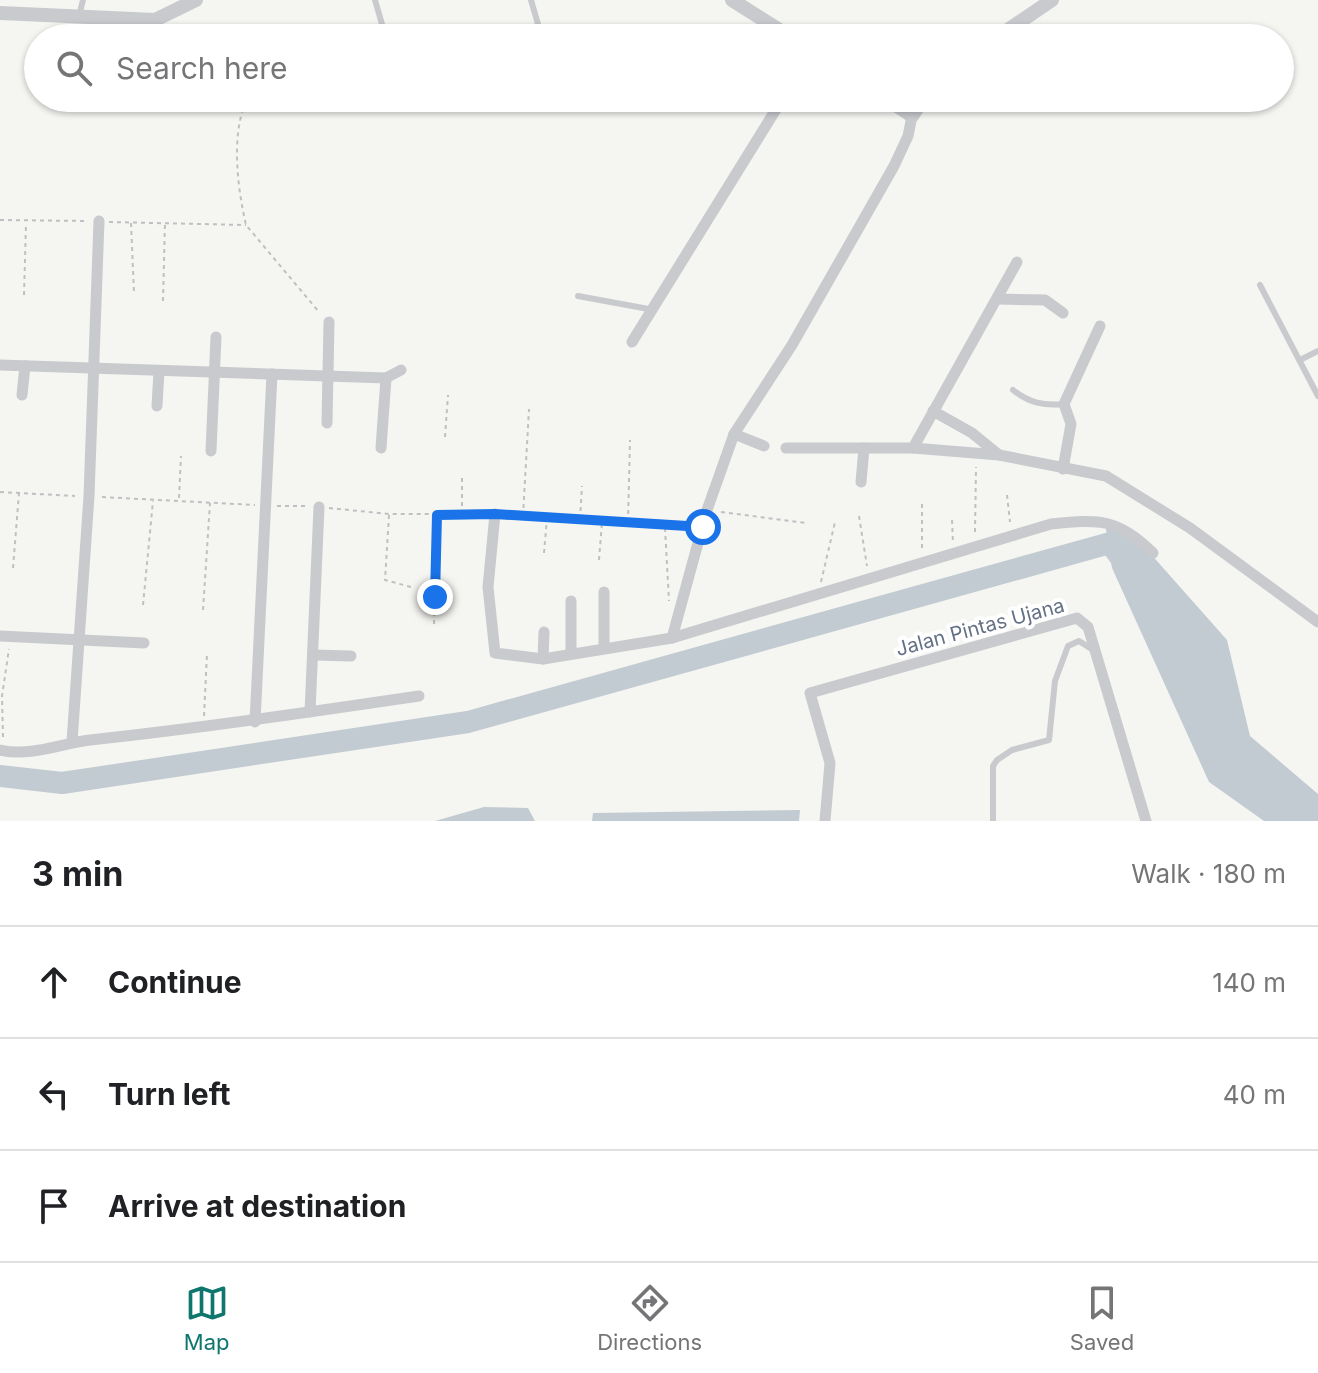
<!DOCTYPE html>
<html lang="en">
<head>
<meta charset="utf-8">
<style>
	body { margin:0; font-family:Inter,sans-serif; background:#f2f2f2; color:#202124 }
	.stop { position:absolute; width:24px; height:24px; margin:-18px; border:6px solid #1a73e8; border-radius:50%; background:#fff }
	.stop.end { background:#1a73e8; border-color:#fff; box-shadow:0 2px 8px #0008 }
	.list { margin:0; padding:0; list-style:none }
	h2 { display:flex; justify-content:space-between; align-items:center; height:104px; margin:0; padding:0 32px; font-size:34px }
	h2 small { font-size:26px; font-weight:400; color:#757577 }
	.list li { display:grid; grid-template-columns:52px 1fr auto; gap:24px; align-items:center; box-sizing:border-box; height:112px; padding:0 32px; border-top:2px solid #e0e0e0 }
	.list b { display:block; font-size:30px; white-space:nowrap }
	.list em { font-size:26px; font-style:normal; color:#757577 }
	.icon { flex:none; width:44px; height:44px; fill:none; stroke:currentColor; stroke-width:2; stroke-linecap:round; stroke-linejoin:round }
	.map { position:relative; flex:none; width:1318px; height:821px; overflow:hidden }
	.search { position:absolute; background:#fff; box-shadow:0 2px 6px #0004; left:24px; right:24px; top:24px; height:88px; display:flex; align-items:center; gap:20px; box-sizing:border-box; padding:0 28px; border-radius:44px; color:#757577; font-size:30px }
	.sheet { height:440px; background:#fff }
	nav { display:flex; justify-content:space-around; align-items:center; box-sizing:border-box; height:112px; border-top:2px solid #e0e0e0; background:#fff; font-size:22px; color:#757577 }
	nav a { display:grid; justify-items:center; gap:4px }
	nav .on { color:#0f766e }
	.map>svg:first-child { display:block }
	.water { fill:#c3cbd2 }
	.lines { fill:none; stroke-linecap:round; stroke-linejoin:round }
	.river { stroke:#c3cbd2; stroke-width:22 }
	.path { stroke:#bfc0c3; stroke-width:2; stroke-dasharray:4 4; stroke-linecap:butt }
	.service { stroke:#c8cace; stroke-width:6 }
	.minor { stroke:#c8cace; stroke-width:11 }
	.tertiary { stroke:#c8cace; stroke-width:14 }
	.route { stroke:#1a73e8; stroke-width:10 }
	.labels { text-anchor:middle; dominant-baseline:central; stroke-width:8; stroke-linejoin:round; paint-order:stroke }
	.street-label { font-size:20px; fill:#647185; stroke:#fff }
</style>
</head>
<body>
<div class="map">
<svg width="1318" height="821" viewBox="0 0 1318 821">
	<rect width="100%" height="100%" fill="#f5f6f2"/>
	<!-- water -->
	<g class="water">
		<path d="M1105 523 1134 535 1227 640 1250 736 1318 794V821H1264L1209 782 1112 568Z"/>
		<path d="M484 807 528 808 535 821H435Z"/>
		<path d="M800 810 799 821H592L593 813Z"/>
	</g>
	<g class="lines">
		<!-- river -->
		<path class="river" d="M0 776 62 783 468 722 1110 543 1126 565"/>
		<!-- path -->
		<g class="path">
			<path d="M243 109C232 144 238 190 246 225L319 312"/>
			<path d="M0 220 87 221"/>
			<path d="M109 222 246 225"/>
			<path d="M131 223 134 293"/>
			<path d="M24 295 26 224"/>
			<path d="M163 301 165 222"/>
			<path d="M445 437 448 395"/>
			<path d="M462 478V512"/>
			<path d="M0 492 75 496"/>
			<path d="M1007 495 1010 522"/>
			<path d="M102 497 255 505"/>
			<path d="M179 498 181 456"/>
			<path d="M922 504V551"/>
			<path d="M277 506H307"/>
			<path d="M329 508 389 514H482"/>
			<path d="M721 512 806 523"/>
			<path d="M389 515 385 580 411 587"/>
			<path d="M509 516 690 527"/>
			<path d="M523 516 529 409"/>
			<path d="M859 516 867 566"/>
			<path d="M580 519 582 486"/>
			<path d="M952 520 953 543"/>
			<path d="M628 522 630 440"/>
			<path d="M665 528 669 601"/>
			<path d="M975 532 976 467"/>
			<path d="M544 553 547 518"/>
			<path d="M599 560 602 522"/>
			<path d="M13 568 19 493"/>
			<path d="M821 582 835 522"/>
			<path d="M143 605 153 501"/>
			<path d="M203 610 210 503"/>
			<path d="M434 624 437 517"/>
			<path d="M204 716 207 654"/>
			<path d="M3 737 2 696 9 649"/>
		</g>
		<!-- service -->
		<g class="service">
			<path d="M375 0 386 38"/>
			<path d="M531 0 540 31"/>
			<path d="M79 16 83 0"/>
			<path d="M1260 285 1318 396"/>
			<path d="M578 296 654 310"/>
			<path d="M1300 360 1318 351"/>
			<path d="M1013 390C1029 403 1044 406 1064 404"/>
			<path d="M993 821V766L997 760 1012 750 1049 740 1055 681 1068 646 1079 641 1093 650"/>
		</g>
		<!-- minor -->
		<g class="minor">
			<path d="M997 299 1045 300 1063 313"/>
			<path d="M632 342 783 98"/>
			<path d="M0 365 386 378 401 370"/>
			<path d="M22 395 25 366"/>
			<path d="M157 406 159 371"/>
			<path d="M933 411 972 433 999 455"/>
			<path d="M327 423 329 322"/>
			<path d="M734 434 764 446"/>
			<path d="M381 448 386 378"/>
			<path d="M786 448H913L999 455 1106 476 1190 528 1318 622"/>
			<path d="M913 448 1017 262"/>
			<path d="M211 451 216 337"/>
			<path d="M1063 469 1071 424 1064 404 1100 326"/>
			<path d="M861 482 864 448"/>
			<path d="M495 514 488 587 495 653 543 659 672 638 707 510 734 434 792 345 894 166 908 136 912 116"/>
			<path d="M604 592V647"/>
			<path d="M571 601V654"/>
			<path d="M0 636 144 643"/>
			<path d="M672 638 1051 524C1099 519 1118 518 1153 553"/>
			<path d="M313 655 351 656"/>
			<path d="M543 659 544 632"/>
			<path d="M310 712 319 507"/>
			<path d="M255 722 272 374"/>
			<path d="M72 742 89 496 99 221"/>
			<path d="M0 750C31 757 59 744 90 740 201 728 310 712 419 696"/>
			<path d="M825 821 830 763 810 693 1077 618 1088 627 1146 821"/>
		</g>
		<!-- tertiary -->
		<g class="tertiary">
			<path d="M732 0 792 38"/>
			<path d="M0 13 155 20 196 0"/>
			<path d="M996 38 1052 0"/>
			<path d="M885 98 912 116 924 98"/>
		</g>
	</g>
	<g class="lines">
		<!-- route -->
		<path class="route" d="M435 597 437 515 495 514 703 527"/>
	</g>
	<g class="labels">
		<!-- street labels -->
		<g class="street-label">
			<text transform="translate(980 627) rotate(-15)">Jalan Pintas Ujana</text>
		</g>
	</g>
</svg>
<div class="stop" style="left:703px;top:527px"></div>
<div class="stop end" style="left:435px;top:597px"></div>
<div class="search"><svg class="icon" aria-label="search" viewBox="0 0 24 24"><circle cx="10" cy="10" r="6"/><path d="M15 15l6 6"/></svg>Search here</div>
</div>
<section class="sheet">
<h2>3 min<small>Walk · 180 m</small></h2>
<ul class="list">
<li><svg class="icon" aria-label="ahead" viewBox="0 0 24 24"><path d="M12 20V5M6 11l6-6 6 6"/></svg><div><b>Continue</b></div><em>140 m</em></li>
<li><svg class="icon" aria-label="left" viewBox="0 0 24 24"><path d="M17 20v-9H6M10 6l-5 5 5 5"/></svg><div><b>Turn left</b></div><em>40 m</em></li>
<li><svg class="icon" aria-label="arrive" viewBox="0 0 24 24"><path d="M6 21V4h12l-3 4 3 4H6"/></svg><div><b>Arrive at destination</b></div></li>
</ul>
</section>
<nav>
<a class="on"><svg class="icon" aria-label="map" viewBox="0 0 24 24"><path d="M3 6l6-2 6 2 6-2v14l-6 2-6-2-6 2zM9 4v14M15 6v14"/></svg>Map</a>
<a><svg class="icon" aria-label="directions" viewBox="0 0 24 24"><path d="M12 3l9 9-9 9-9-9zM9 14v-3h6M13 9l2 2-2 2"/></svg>Directions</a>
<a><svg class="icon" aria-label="saved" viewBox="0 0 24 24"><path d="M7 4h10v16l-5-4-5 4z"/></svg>Saved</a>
</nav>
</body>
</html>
